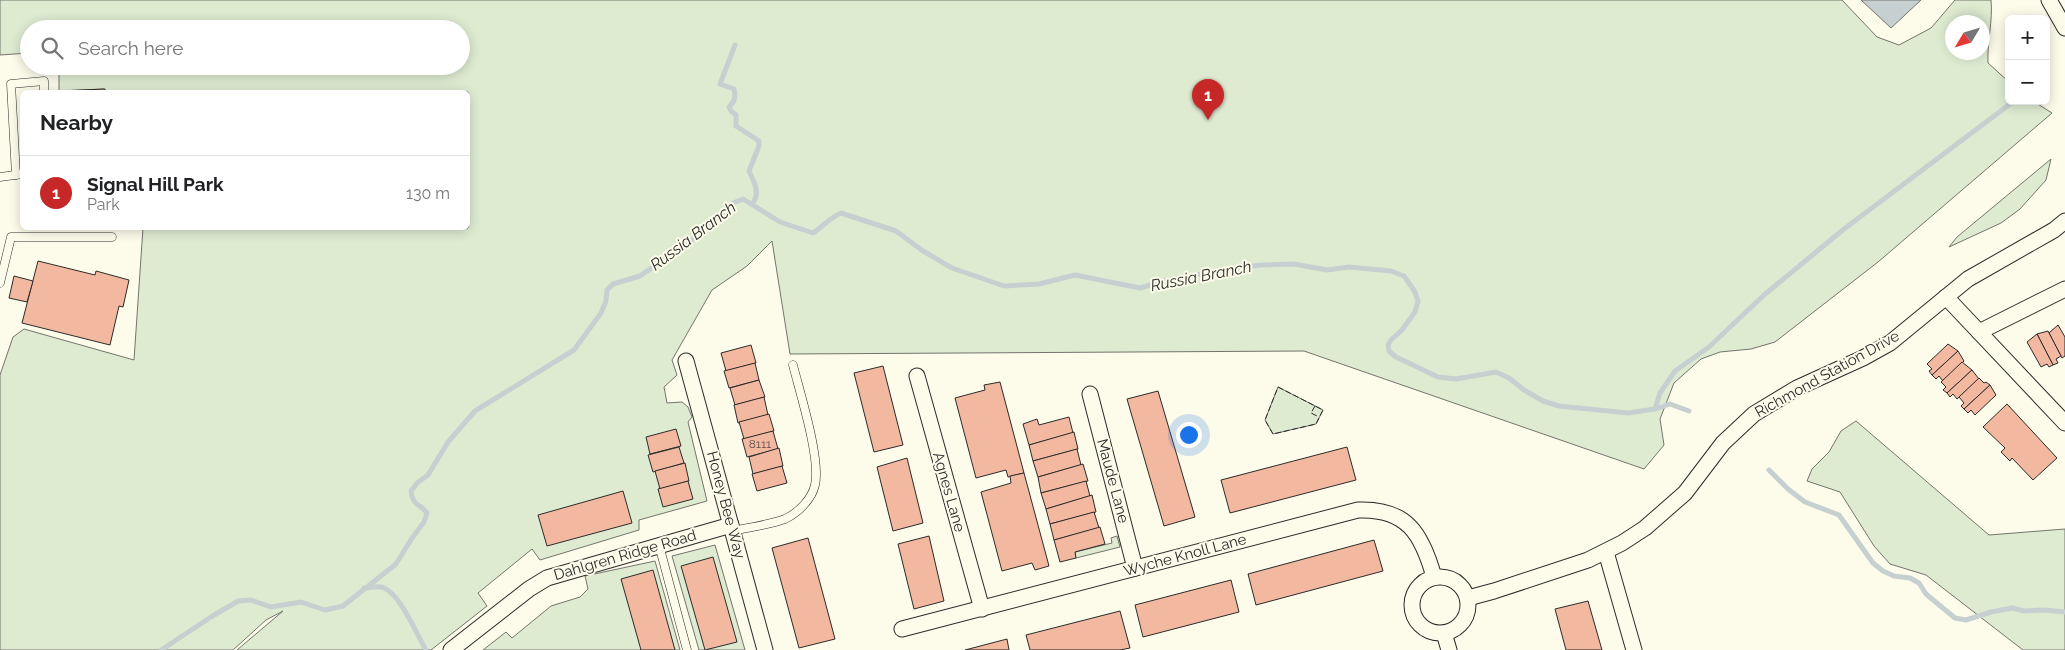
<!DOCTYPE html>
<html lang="en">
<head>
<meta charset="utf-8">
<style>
	body { margin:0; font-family:Raleway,sans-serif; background:#f2f2f2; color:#202124 }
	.controls { position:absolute; right:15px; top:15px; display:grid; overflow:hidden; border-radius:8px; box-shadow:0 2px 12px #0003 }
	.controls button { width:45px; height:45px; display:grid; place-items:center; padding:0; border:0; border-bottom:1px solid #e0e0e0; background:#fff; color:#202124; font:25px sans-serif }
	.compass { position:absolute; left:1945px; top:15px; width:45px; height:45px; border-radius:50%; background:#fff; box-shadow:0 2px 12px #0003; rotate:232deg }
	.you { position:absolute; left:1188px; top:434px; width:18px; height:18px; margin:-12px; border:4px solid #fff; border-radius:50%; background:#1a73e8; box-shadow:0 0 0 8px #1a73e833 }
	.badge { display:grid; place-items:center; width:32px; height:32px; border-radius:50%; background:#c62828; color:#fff; font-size:16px; font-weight:700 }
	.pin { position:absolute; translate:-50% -41px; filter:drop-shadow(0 1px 2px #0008) }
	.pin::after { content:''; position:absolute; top:26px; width:18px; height:15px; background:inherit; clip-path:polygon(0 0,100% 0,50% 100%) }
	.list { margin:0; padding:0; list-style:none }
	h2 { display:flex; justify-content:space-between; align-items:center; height:65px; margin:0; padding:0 20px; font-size:21px }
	h2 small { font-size:16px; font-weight:400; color:#757577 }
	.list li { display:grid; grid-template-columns:32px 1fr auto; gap:15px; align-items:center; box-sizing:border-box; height:75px; padding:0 20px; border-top:1px solid #e0e0e0 }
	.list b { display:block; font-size:19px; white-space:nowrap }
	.list p { margin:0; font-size:16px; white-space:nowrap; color:#757577 }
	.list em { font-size:16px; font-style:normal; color:#757577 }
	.icon { flex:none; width:28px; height:28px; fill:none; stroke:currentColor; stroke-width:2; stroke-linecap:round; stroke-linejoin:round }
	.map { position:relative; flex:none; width:2065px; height:650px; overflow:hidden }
	.search { position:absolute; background:#fff; box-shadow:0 2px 12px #0003; left:20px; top:20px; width:450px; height:55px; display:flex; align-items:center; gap:12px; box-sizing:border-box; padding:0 18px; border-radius:28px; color:#757577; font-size:19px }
	.panel { position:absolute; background:#fff; box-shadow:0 2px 12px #0003; left:20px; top:90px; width:450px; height:140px; border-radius:8px }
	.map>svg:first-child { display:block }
	.green { fill:#deebd1; stroke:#74746e; fill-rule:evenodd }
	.water { fill:#c7d0d0; stroke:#74746e }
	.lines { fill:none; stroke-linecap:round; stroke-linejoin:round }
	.stream { stroke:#c7d0d0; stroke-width:5 }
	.building { fill:#f2b8a0; stroke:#2b2b2b }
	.lane-casing { stroke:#2b2b2b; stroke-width:9 }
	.street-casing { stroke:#2b2b2b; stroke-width:17 }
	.lane { stroke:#fdfbea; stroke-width:8 }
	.street { stroke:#fdfbea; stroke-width:15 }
	.fence { stroke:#2b2b2b; stroke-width:1; stroke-dasharray:6 2.5; stroke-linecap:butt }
	.labels { text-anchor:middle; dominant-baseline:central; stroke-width:4; stroke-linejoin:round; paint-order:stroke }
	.number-label { font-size:12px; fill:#5d4e48 }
	.street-label { font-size:15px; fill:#2b2b2b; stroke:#fdfbea }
	.water-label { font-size:16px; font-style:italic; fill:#2b2b2b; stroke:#fdfbea }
</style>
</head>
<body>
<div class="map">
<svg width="2065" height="650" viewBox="0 0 2065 650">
	<rect width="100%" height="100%" fill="#fdfbea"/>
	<!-- green -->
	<g class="green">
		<path d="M0 0H1842L1877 37 1899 45 1931 28 1955 0H1991C1993 21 1987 42 1988 63L2009 82V101H2033L2052 113 1878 262 1775 342 1751 349 1720 352 1701 359 1674 383 1660 419 1664 445 1644 469 1304 351 790 354 772 241 747 266 712 290 672 360 677 375 664 387 667 403 682 402 688 407 692 417 688 422 707 501 639 520V530L540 560 532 549 478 593 487 606 431 650H237L283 611 266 620 233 650H0V375L13 337 24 329 134 360 143 228H468V92H105L104 89 59 91V66H461V29H29V53L0 55ZM1952 22H1982V52H1952Z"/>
		<path d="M2051 159 2046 180 2020 209 2001 223 1949 247 1957 237Z"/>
		<path d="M1278 387 1323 410 1316 424 1273 434 1265 420Z"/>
		<path d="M1856 421 1989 535 2065 529V650H2023L1926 575 1890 564 1874 546 1840 492 1807 481 1812 469 1829 452 1841 431Z"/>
		<path d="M1117 536 1120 547 1076 558 1075 552 1112 543 1111 538Z"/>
		<path d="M715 545 745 650H699L672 556Z"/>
		<path d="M655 561 680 650H483L506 632 512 638 551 606 580 597 588 589 585 576Z"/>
	</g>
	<!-- water -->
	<path class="water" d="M1861 0H1921L1891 28Z"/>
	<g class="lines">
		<!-- stream -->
		<g class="stream">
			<path d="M735 45 720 84 734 89C736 97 735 101 729 107L731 111 736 115V126L759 141V146L749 171C754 182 761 193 752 204"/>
			<path d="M1655 409 1660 393 1675 371 1709 347 1764 295 1844 229 2014 101"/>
			<path d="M1769 470 1788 489 1805 502 1839 515 1873 563 1883 571 1894 576 1910 578 1919 583 1926 594 1955 618 1966 620 1991 612 2012 608 2024 611 2044 610 2065 612"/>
			<path d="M364 588C371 588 378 585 384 588 400 594 417 635 426 650"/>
			<path d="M161 650 211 617 238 601 251 600 271 607 301 602 325 610 343 606 396 564 412 538 424 522 427 513C420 503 413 507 411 491L417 483 428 475 448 442 475 411 574 350 601 313 606 301 607 290 613 284 640 276 695 238 733 203 743 199 780 222 813 233C824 226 829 218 841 213L896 231 923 251 952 268 1004 286 1039 284 1075 275 1140 288 1168 280 1228 269 1261 265 1294 264 1327 270 1349 267 1391 271 1404 276 1415 292 1418 301 1415 312 1402 330 1391 340 1388 345 1389 351 1396 357 1438 377 1456 379 1496 372 1509 378 1524 390 1543 401 1559 406 1628 413 1655 409 1670 404 1689 411"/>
		</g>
	</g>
	<!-- building -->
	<g class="building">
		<path d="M105 89V92H59V91Z"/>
		<path d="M38 261 95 275 96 271 129 280 123 307 119 306 110 345 22 323Z"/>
		<path d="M14 276 33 281 27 302 9 298Z"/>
		<path d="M2058 325 2065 337V356L2062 358 2049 333Z"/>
		<path d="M2048 331 2061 356 2056 359 2058 363 2053 365 2037 334Z"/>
		<path d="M2037 334 2053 365 2049 367 2047 364 2041 367 2027 342Z"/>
		<path d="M1948 344 1958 351 1932 375 1929 371 1932 369 1927 364Z"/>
		<path d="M751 345 756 363 726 371 721 353Z"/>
		<path d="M1958 351 1964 361 1943 381 1939 376 1936 379 1932 375Z"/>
		<path d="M1962 362 1972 370 1947 393 1943 390 1946 387 1941 382Z"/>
		<path d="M755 363 759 380 729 388 724 371Z"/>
		<path d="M883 366 903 445 874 452 854 373Z"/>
		<path d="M1972 370 1979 379 1957 399 1953 394 1950 397 1947 393Z"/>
		<path d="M1979 378 1984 383 1986 382 1990 385 1964 409 1961 406 1964 403 1959 397Z"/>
		<path d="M759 380 765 397 735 405 730 388Z"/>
		<path d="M1000 382 1024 473 1008 477 1006 470 976 478 955 398 985 390 984 385Z"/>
		<path d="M1990 385 1996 395 1975 415 1971 410 1968 413 1964 409Z"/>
		<path d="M1158 391 1195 517 1164 526 1127 399Z"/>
		<path d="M764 397 768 415 738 423 734 405Z"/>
		<path d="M2007 404 2057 458 2033 480 2012 458 2010 461 2001 452 2005 448 1983 427Z"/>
		<path d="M769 414 774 431 744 439 739 422Z"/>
		<path d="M1069 417 1073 433 1029 445 1023 424 1037 419 1039 425Z"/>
		<path d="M676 429 681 446 650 454 646 437Z"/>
		<path d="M773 431 778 449 747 457 742 439Z"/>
		<path d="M1074 432 1078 449 1033 461 1029 445Z"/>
		<path d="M679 447 684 463 653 472 648 455Z"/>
		<path d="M1347 447 1356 480 1230 513 1221 480Z"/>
		<path d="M779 448 783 466 753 474 749 457Z"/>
		<path d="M1077 449 1081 465 1038 477 1033 461Z"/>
		<path d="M907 458 923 523 893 531 877 467Z"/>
		<path d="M685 463 689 481 660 489 655 471Z"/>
		<path d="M1083 464 1088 481 1041 493 1038 477Z"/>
		<path d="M782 466 787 483 757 491 752 474Z"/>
		<path d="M1024 473 1049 566 1035 570 1032 563 1002 571 981 492 1011 483 1010 476Z"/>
		<path d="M688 481 693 499 663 507 658 489Z"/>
		<path d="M1086 481 1090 496 1046 509 1041 493Z"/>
		<path d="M623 491 632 523 547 546 538 515Z"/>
		<path d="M1092 495 1096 512 1050 524 1046 509Z"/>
		<path d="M1094 512 1099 528 1054 540 1050 524Z"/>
		<path d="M1100 527 1105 544 1075 552 1076 558 1060 562 1054 540Z"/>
		<path d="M929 536 944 601 914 609 898 544Z"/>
		<path d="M808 538 835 639 799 648 772 548Z"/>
		<path d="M1374 540 1383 571 1256 605 1248 574Z"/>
		<path d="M713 557 737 642 705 650 681 566Z"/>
		<path d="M653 570 675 650H641L621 579Z"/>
		<path d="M1231 580 1239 612 1143 637 1135 605Z"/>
		<path d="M1588 601 1602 650H1566L1555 609Z"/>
		<path d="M1120 611 1130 648 1120 650H1030L1026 635Z"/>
		<path d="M1007 639 1009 650H965Z"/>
	</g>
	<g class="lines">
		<defs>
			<g id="lane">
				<path d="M16 175 11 84 44 81V92"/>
				<path d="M0 177 22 174"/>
				<path d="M0 283 11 237H112"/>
				<path d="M733 531C750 527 769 525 785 519 798 513 812 499 815 485 821 459 800 393 793 365"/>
				<path d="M659 545 687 650"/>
			</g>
			<g id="street">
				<path d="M2049 0 2065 28"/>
				<path d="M1946 297 2065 423"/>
				<path d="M1979 332 2065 289"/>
				<path d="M686 361 765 650"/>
				<path d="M917 376 982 609"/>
				<path d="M1090 394 1135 568"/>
				<path d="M1606 552 1634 650"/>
				<circle cx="1440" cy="605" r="28"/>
				<path d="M1468 598 1494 591 1588 560 1622 543 1645 528 1685 493 1723 443 1754 414 1797 388 1863 358 1890 343 1968 279 2054 230 2065 221"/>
				<path d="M902 629 1358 510C1407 508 1422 534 1434 577"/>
				<path d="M1444 633 1449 650"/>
				<path d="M451 650 529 589 547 578 731 525"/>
			</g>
		</defs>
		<!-- lane casing -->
		<use href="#lane" class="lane-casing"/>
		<!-- street casing -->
		<use href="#street" class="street-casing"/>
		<!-- lane -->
		<use href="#lane" class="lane"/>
		<!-- street -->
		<use href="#street" class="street"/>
		<!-- fence -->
		<g class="fence">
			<path d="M1278 387 1323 410 1316 424 1273 434 1265 420Z"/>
			<path d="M1315 406 1311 413 1319 417"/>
		</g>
	</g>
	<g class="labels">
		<!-- number labels -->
		<g class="number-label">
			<text x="760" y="444">8111</text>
		</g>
		<!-- street labels -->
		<g class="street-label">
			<text transform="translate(1827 374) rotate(-29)">Richmond Station Drive</text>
			<text transform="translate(1113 481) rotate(75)">Maude Lane</text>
			<text transform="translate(949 492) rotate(74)">Agnes Lane</text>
			<text transform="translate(726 505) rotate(75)">Honey Bee Way</text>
			<text transform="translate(625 555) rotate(-16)">Dahlgren Ridge Road</text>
			<text transform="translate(1185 555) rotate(-15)">Wyche Knoll Lane</text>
		</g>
		<!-- water labels -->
		<g class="water-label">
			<text transform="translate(693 236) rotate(-37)">Russia Branch</text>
			<text transform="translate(1201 276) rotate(-11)">Russia Branch</text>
		</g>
	</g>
</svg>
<div class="controls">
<button>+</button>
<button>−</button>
</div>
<svg class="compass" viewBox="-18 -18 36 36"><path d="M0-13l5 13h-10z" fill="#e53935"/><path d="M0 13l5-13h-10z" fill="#757577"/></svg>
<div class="you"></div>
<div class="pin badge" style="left:1208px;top:120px">1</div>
<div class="search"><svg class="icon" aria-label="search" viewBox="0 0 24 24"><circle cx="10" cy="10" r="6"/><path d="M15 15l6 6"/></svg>Search here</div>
<section class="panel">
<h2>Nearby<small></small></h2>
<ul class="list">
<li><span class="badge">1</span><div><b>Signal Hill Park</b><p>Park</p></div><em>130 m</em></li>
</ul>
</section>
</div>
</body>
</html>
